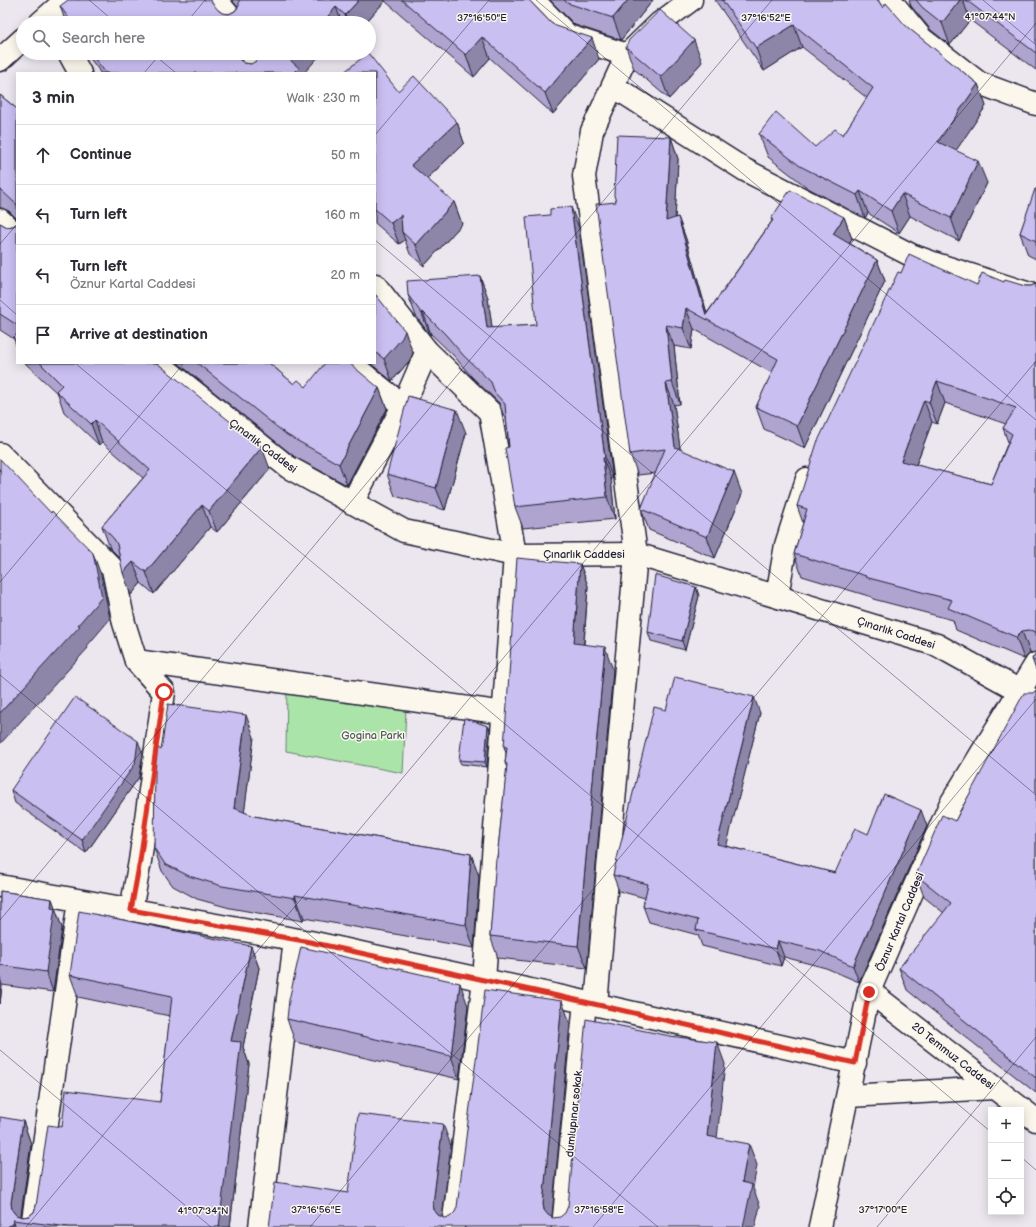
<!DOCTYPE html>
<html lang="en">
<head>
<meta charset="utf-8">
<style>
	body { margin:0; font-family:"Balsamiq Sans",sans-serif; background:#f2f2f3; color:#2b2b33 }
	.controls { position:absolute; right:12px; bottom:12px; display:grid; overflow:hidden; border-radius:0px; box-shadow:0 2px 10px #0003 }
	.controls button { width:36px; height:36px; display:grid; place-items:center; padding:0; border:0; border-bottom:1px solid #e1e1e2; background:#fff; color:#2b2b33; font:20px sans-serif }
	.stop { position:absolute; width:12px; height:12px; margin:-9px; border:3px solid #d93025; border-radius:50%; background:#fff }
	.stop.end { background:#d93025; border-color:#fff; box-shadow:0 1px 4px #0008 }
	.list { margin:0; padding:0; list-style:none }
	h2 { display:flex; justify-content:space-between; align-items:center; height:52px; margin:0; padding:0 16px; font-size:17px }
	h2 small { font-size:13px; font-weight:400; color:#7c7c81 }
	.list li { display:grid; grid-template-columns:26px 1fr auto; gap:12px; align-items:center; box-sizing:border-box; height:60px; padding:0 16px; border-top:1px solid #e1e1e2 }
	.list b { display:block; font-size:15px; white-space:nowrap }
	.list p { margin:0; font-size:13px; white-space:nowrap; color:#7c7c81 }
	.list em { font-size:13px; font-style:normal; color:#7c7c81 }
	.icon { flex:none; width:22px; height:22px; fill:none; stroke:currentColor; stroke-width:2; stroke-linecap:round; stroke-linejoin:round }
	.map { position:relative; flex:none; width:1036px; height:1227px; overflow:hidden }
	.search { position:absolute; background:#fff; box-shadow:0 2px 10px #0003; left:16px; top:16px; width:360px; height:44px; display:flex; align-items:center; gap:10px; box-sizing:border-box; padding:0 14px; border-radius:22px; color:#7c7c81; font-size:15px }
	.panel { position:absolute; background:#fff; box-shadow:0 2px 10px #0003; left:16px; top:72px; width:360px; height:292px; border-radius:0px }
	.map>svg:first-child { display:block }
	.green { fill:#abe4a8; stroke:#668372 }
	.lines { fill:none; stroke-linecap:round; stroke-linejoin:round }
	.minor-casing { stroke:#22223b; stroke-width:25 }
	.minor { stroke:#fbf7ec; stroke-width:22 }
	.wall { fill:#aea4cf; stroke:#22223b; fill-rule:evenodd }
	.shaded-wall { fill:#8d86a9; stroke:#22223b }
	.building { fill:#cabff1; stroke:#22223b; fill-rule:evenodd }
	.route { stroke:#d93025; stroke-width:5 }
	.ticks { fill:none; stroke:#22223b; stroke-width:1; stroke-opacity:0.45 }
	.labels { text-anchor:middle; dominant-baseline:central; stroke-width:3; stroke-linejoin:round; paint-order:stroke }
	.street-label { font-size:11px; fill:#22223b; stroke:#fbf7ec }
	.park-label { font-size:11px; fill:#4b5c5c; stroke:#fbf7ec }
	.ticks-label { font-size:10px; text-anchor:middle; fill:#22223b; stroke:#fbf7ec; stroke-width:3; stroke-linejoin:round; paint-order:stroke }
</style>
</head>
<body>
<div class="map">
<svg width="1036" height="1227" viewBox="0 0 1036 1227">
	<rect width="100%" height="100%" fill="#ece6ee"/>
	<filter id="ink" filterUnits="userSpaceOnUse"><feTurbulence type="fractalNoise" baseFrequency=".025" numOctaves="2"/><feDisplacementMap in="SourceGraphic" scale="8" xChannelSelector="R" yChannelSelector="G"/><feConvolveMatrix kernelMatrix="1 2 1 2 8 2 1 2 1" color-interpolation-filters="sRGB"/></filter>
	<g filter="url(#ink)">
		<!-- green -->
		<path class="green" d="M287 689 406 709 403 773 286 751Z"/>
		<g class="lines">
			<defs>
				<g id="minor">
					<path d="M216 0 235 23"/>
					<path d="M533 0 568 36 627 55"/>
					<path d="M890 0 922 39 979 83 1036 104"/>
					<path d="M40 23 66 0"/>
					<path d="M69 53 80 73"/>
					<path d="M252 53 256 73"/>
					<path d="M0 60 23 39"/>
					<path d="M613 86 745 170 911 255 939 265 1036 296"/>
					<path d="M0 220 17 236"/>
					<path d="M375 285 427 351 490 412 515 555 484 980 453 1227"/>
					<path d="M158 363 288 467 404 531 515 555 636 554 937 645 1020 691 1036 703"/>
					<path d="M350 363 403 406"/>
					<path d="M0 454 113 569 124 623 136 661 164 692 140 861 131 910"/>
					<path d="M352 503 403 406 427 351"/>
					<path d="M777 596 786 545 807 479"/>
					<path d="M136 661 504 713"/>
					<path d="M0 886 310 942 585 1002 855 1063"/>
					<path d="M869 991 1036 1120"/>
					<path d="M596 1004 636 554 584 176 592 131 627 55 660 23 691 0"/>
					<path d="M848 1096 994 1088"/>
					<path d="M32 1227 79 901"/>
					<path d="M260 1227 295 940"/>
					<path d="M563 1227 585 1002"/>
					<path d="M820 1227 869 991 950 805 1036 664"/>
				</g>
			</defs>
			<!-- minor casing -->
			<use href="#minor" class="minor-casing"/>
			<!-- minor -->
			<use href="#minor" class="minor"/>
		</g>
		<!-- wall -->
		<g class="wall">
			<path d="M232 0H529L551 23 599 59 553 114 490 58 474 77 385 1 365 23H66L60 6 218 10 222 13 229 14 235 11 238 7Z"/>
			<path d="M550 0H653L621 40 575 25Z"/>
			<path d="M715 0H878L883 8 978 84 986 106 956 150 987 183 959 241 910 216 899 233 868 213 865 218 808 188 768 157 759 134 815 147 843 135 867 98 802 47 764 71Z"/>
			<path d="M909 0H1036V70L970 20 950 45 931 30 911 6Z"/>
			<path d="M626 47 702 62 669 99 634 69Z"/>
			<path d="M86 53H240L241 61 244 63 304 73H100L98 69Z"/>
			<path d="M375 73 398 91 457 122 464 143 427 179 454 202 462 224 424 266 410 254 405 240 399 244 375 223Z"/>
			<path d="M0 95 17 109V219L9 211 2 208H0Z"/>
			<path d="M671 137 678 159 675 218 678 217 686 239 707 313 772 221 771 219 844 217 852 239 849 243 877 260 885 281 805 448 764 429 756 407 772 373 694 329 691 349 674 346 680 404 674 405 680 449 742 494 715 558 649 530 641 509 656 473 638 475 630 454 616 202Z"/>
			<path d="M1036 189V259L1028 255 1020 233Z"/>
			<path d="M0 223 7 227 13 226 17 224V348L14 339 0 330Z"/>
			<path d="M579 228 613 479H611L615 519 523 528 515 507 506 418 503 414 499 403 471 376 454 356 431 334 430 335 416 316 408 295 480 276 488 298 492 328 536 325Z"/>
			<path d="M901 273 977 285 1004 282 1025 286H1031L1036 284V652L1030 653 1024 659 956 630 953 620 873 599 872 597 802 576 794 554 803 523 797 506ZM945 403 1006 424 1003 428 1008 442 991 484 916 465 932 422 937 424Z"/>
			<path d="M375 294 413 353 410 360 392 381 370 363H375Z"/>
			<path d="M25 363H157L270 469 217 532 210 527 154 594 141 583 131 595 120 558 110 548 102 526 143 478 102 442 99 445 64 412 58 394Z"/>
			<path d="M178 363H269L294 384 306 387 379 388 387 409 347 485 295 457Z"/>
			<path d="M466 433 445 510 395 496 387 474Z"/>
			<path d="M580 564 588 586 584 645 613 670 587 968 498 958 490 936 497 858 507 768 505 763 506 753 504 747Z"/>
			<path d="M696 587 699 596 685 650 651 641 648 632Z"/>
			<path d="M1036 653V670L1032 659Z"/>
			<path d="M1036 690V1093L907 990 899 968 944 913 924 897 916 875 955 821 1033 693Z"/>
			<path d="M666 710 760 713 726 846 835 873 868 834 927 826 859 982 826 968 784 957 781 966 702 946 698 935 649 922 643 906 645 898 619 891 613 875Z"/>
			<path d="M488 726 490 730 487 767 461 764 459 760Z"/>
			<path d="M254 737 244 812 254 816 471 854 479 876 474 948 304 918 303 921 230 908 197 899 173 886 162 871 154 848 161 750Z"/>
			<path d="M143 754 139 777 86 853 15 803 11 790Z"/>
			<path d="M0 891 52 899 62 928 53 992 2 985 0 1004Z"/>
			<path d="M251 946 259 968 243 1047 249 1064 230 1227H0L23 1121 31 1144 21 1216 22 1217 29 1216 34 1212 62 1127 160 1102 170 1016 78 997 70 975Z"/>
			<path d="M468 1006 459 1079 295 1042 287 1019Z"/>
		</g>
		<!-- shaded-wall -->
		<g class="shaded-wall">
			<path d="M359 0H385V1L365 23H348L345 15Z"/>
			<path d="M628 0H653L621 40 613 18Z"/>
			<path d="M960 0H963L970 20 950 45 942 23Z"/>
			<path d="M336 7 342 23H322Z"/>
			<path d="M794 25 802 47 764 71 756 48Z"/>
			<path d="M482 37 490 58 474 77 466 55Z"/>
			<path d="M592 38 599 59 553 114 545 93Z"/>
			<path d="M694 40 702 62 669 99 661 77Z"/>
			<path d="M236 53H240V55L243 73Z"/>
			<path d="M295 53H322L304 73H294L289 59Z"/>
			<path d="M978 84 986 106 947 164 938 142Z"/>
			<path d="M457 122 464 143 419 186 411 165Z"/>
			<path d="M671 137 678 159 674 242 666 221Z"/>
			<path d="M978 161 987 183 959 241 951 218Z"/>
			<path d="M860 191 868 213 865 218 857 195Z"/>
			<path d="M902 194 910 216 899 233 891 211Z"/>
			<path d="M454 202 462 224 424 266 416 245Z"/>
			<path d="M571 207 579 228 613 479 605 458Z"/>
			<path d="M401 215 402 232 405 240 399 244 391 223Z"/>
			<path d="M678 217 686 239 709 321 706 315Z"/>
			<path d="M844 217 852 239 840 255 833 234Z"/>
			<path d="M877 260 885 281 805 448 797 426Z"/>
			<path d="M480 276 488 298 495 350 487 328Z"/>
			<path d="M686 308 694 329 691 349 683 328Z"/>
			<path d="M423 312 431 334 430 335 422 314Z"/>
			<path d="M666 325 674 346 680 404 672 382Z"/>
			<path d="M405 331 413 353 410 360 392 381 384 359Z"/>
			<path d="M937 381 945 403 937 424 929 402Z"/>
			<path d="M666 383 674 405 683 469 675 447Z"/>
			<path d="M379 388 387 409 347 485 339 464Z"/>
			<path d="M924 400 932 422 909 483 901 461Z"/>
			<path d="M457 410 466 433 445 510 436 488Z"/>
			<path d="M95 420 102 442 99 445 91 424Z"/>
			<path d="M262 447 270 469 217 532 209 511Z"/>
			<path d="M603 458 611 479 615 519 607 497Z"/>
			<path d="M734 472 742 494 715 558 707 537Z"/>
			<path d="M202 505 210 527 154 594 146 572Z"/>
			<path d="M93 553 101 575 110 619 87 646 88 648 0 744V713L78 625Z"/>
			<path d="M133 562 141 583 131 595 123 573Z"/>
			<path d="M580 564 588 586 582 666 574 643Z"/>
			<path d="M696 587 699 596 685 650 682 641Z"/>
			<path d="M1022 631 1030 653 1024 659 1016 637Z"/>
			<path d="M605 647 613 670 587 968 578 946Z"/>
			<path d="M754 697 760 713 723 860 717 844Z"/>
			<path d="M246 715 254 737 242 830 234 808Z"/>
			<path d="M488 726 490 730 487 767 485 762Z"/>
			<path d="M138 741 143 754 139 777 86 853 82 840Z"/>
			<path d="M921 810 927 826 859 982 853 966Z"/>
			<path d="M471 854 479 876 474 948 466 925Z"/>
			<path d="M295 895 304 918 303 921 295 898Z"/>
			<path d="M52 899 62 928 53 992 46 972 51 907Z"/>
			<path d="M778 941 784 957 781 966 776 949Z"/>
			<path d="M251 946 259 968 243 1047 249 1064 230 1227H219L231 1041Z"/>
			<path d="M0 978 2 985 0 1004Z"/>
			<path d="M460 983 468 1006 459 1079 451 1056Z"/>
			<path d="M562 1001 570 1023 551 1226 544 1210 543 1204Z"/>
			<path d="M717 1042 725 1064 715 1157 707 1136Z"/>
			<path d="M23 1121 31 1144 20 1221 12 1210 11 1203Z"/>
			<path d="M443 1124 451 1146 441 1226 434 1210 433 1204Z"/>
			<path d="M749 1144 757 1165 753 1188 760 1206 755 1227H743L742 1182Z"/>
			<path d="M13 1220 16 1227H13Z"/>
		</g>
		<!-- building -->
		<g class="building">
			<path d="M68 0H210L218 10 222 13 229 14 235 11 239 6V0H359L345 15 336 7 322 23H253L248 19H241L236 22 235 23H72L60 6Z"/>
			<path d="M402 0H529L551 23 556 26 592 38 545 93 482 37 466 55Z"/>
			<path d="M564 0H628L613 18 567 3Z"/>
			<path d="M722 0H878L883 8 886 3 906 26 978 84 938 142 978 161 951 218 902 194 891 211 860 191 857 195 800 166 759 134 776 112 815 147 835 129 843 135 873 88 794 25 756 48Z"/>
			<path d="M916 0H960L942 23 923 8Z"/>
			<path d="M966 0H1036V53Z"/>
			<path d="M660 10 694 40 661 77 626 47 629 40Z"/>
			<path d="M95 53H236L239 59 244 63 251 64 256 61 260 56V53H295L289 59 299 68 294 73H106L95 59 98 57Z"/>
			<path d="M368 53 398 91 414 76 457 122 411 165 454 202 416 245 402 232 401 215 391 223 375 209V73H343Z"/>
			<path d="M0 95 17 109V205L0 189Z"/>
			<path d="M617 135 671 137 666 221 678 217 706 315 773 220 771 219 790 190 844 217 833 234 877 260 797 426 756 407 778 359 686 308 683 328 666 325 672 382 666 383 675 447 734 472 707 537 641 509 665 449 630 454 596 204 616 202 614 195Z"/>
			<path d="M1035 189H1036V241L1020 233Z"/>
			<path d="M571 207 605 458H603L607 497 515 507 505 448 509 447 505 404 495 393 491 382 463 355 446 335 423 312 422 314 408 295 407 281 480 276 487 328 536 325 526 217 550 215V209Z"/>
			<path d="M0 223 7 227 13 226 17 224V325L0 314Z"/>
			<path d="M909 254 977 285 982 273 1004 282 1005 280 1025 286H1031L1036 284V633L1034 631 1029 630 1022 631 1016 637 948 608 952 600 865 577 866 576 794 554 807 509 797 506 817 443 898 272 901 273ZM937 381 1016 408 1003 428 1012 434 991 484 901 461 924 400 929 402Z"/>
			<path d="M375 294 405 331 402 338 384 359 375 352Z"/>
			<path d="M17 334V341L13 338Z"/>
			<path d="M40 363H157L262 447 209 511 202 505 146 572 133 562 123 573 117 544 114 539 102 526 150 470 95 420 91 424 56 391 62 385Z"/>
			<path d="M197 363H269L294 384 298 380 306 387 325 363H349L379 388 339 464 287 435Z"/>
			<path d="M408 396 457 410 436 488 387 474Z"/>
			<path d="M0 459 51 513 52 511 93 553 102 597 78 625 80 626 0 713Z"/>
			<path d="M517 558 580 564 574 643 605 647 578 946 490 936 496 858H497L507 764 505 763 507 747H504Z"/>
			<path d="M655 575 696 587 682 641 648 632Z"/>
			<path d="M1036 653V662L1032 659Z"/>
			<path d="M675 677 754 697 717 844 835 873 855 828 868 834 884 794 921 810 853 966 820 951 778 941 776 949 696 930 698 920 643 906 648 884 613 875 654 707 666 710Z"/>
			<path d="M1036 690V1078L899 968 951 903 916 875 942 815 955 821 1024 693H1033Z"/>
			<path d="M75 697 138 741 135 764 82 840 11 790Z"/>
			<path d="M168 704 246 715 234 808 254 816 471 854 466 925 295 895V898L222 886 189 876 165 864 154 848 155 768 157 747 161 750Z"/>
			<path d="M464 718 488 726 485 762 459 760Z"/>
			<path d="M0 891 52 899 51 907 55 908 46 972 0 965Z"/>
			<path d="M79 911 251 946 231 1041 241 1042 219 1227H69L13 1220 12 1226 9 1225V1227H0V1117L23 1121 11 1203 12 1210 16 1215 22 1217 29 1216 34 1212 36 1206 48 1125 62 1127 66 1090 160 1102 172 996 70 975Z"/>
			<path d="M301 947 460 983 451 1056 287 1019 289 1000Z"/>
			<path d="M485 990 562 1001 543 1204 544 1210 548 1215 553 1218 560 1217 565 1213 568 1206 586 1019 670 1036 717 1042 707 1136 749 1144 742 1182 752 1185 743 1227H269L275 1182 348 1193 358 1114 443 1124 433 1204 434 1210 438 1215 444 1218 450 1217 455 1212 457 1207Z"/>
		</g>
	</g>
	<g class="lines" filter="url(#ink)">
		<!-- route -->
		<path class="route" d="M164 692 140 861 131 910 310 942 585 1002 855 1063 869 992"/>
	</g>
	<!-- ticks -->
	<path class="ticks" d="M89 0 116 23M536 0 1036 420M983 0 1036 45M186 23 205 0M152 53 176 73M144 73 161 53M375 135 489 0M375 240 1036 795M0 244 17 224M0 300 17 315M75 363 991 1132M0 582 184 363M0 675 658 1227M0 920 772 0M0 1050 211 1227M1021 1157 1036 1170M26 1227 1036 23M310 1227 1036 361M593 1227 1036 699M877 1227 1036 1037"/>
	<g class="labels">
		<!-- street labels -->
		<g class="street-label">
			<text transform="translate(263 446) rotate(37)">Çınarlık Caddesi</text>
			<text x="584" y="554">Çınarlık Caddesi</text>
			<text transform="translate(896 633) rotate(18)">Çınarlık Caddesi</text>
			<text transform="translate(900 922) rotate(-67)">Öznur Kartal Caddesi</text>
			<text transform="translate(953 1056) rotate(38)">20 Temmuz Caddesi</text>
			<text transform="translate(574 1114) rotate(-84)">dumlupınar sokak</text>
		</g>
		<!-- park labels -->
		<g class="park-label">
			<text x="373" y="735">Gogina Parkı</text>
		</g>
	</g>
	<g class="ticks-label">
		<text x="990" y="20">41°07'44"N</text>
		<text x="482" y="21">37°16'50"E</text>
		<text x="766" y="21">37°16'52"E</text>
		<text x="316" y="1213">37°16'56"E</text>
		<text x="599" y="1213">37°16'58"E</text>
		<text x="883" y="1213">37°17'00"E</text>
		<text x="203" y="1214">41°07'34"N</text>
	</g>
</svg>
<div class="controls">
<button>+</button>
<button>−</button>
<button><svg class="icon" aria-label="locate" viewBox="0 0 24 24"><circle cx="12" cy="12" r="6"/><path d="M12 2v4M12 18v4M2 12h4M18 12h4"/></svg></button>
</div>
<div class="stop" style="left:164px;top:692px"></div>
<div class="stop end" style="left:869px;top:992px"></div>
<div class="search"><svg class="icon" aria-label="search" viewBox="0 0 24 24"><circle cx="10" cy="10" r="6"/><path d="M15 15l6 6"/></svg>Search here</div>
<section class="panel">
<h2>3 min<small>Walk · 230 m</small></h2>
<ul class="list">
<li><svg class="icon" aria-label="ahead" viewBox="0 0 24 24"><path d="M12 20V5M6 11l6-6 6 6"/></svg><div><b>Continue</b></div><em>50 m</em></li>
<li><svg class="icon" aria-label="left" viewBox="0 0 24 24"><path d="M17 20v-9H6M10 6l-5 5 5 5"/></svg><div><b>Turn left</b></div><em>160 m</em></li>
<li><svg class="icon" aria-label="left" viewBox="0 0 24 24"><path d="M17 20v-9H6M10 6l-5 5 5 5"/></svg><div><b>Turn left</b><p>Öznur Kartal Caddesi</p></div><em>20 m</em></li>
<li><svg class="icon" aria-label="arrive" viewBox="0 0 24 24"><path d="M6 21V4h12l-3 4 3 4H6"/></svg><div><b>Arrive at destination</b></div></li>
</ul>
</section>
</div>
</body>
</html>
